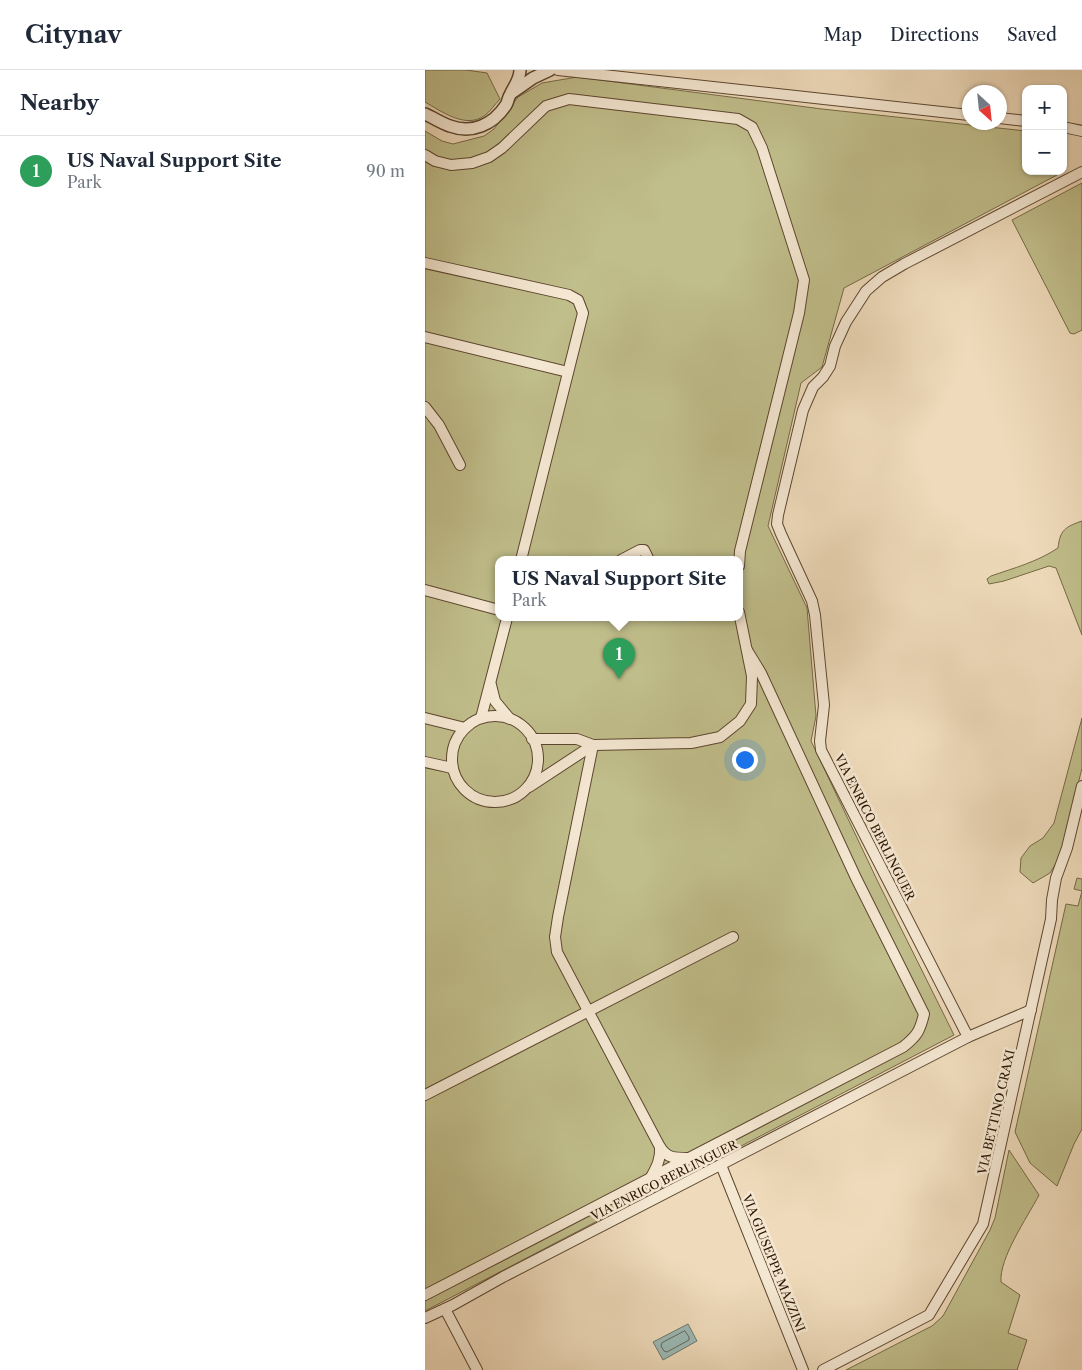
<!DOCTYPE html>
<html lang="en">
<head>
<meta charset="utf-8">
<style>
	body { margin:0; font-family:"Libre Caslon Text",serif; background:#f6f6f7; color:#1f2937 }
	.controls { position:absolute; right:15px; top:15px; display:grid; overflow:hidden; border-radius:10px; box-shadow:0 1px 4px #0004 }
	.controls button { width:45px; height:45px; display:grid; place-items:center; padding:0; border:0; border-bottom:1px solid #e0e1e3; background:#fff; color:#1f2937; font:25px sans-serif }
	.compass { position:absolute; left:537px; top:15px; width:45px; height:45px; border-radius:50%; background:#fff; box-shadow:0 1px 4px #0004; rotate:153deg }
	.you { position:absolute; left:319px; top:689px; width:18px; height:18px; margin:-12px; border:4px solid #fff; border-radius:50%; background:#1a73e8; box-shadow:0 0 0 8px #1a73e833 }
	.badge { display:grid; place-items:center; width:32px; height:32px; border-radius:50%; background:#8f2418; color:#fff; font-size:16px; font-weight:700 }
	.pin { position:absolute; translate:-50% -41px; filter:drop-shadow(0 1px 2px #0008) }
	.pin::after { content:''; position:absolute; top:26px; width:18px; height:15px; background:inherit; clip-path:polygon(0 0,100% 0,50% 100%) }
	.popup { position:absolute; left:70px; top:486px; width:248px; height:65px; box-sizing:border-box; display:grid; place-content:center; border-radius:10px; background:#fff; filter:drop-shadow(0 1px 4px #0005); font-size:16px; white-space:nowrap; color:#747a83 }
	.popup b { font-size:19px; color:#1f2937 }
	.popup::after { content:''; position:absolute; left:50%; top:100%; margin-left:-10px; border:10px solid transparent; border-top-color:#fff }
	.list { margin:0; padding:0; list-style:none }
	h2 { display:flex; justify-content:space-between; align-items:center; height:65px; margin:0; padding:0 20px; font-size:21px }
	h2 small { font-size:16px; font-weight:400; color:#747a83 }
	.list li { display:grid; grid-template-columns:32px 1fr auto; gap:15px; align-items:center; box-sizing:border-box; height:70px; padding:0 20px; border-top:1px solid #e0e1e3 }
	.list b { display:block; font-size:19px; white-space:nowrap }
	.list p { margin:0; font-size:16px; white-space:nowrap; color:#747a83 }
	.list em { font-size:16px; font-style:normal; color:#747a83 }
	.map { position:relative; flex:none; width:657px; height:1300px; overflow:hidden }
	header { display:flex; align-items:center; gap:30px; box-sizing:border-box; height:70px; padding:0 25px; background:#fff; border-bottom:1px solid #e0e1e3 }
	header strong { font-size:24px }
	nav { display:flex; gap:28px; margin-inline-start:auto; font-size:18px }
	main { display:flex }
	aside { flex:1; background:#fff }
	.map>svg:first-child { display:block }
	.green { fill:#c0be8b; stroke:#766946; fill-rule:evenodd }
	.water { fill:#9bbab6; stroke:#6f786d }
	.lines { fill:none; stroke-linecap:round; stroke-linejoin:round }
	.shore { stroke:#64675b; stroke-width:1 }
	.minor-casing { stroke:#5d462f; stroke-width:12 }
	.tertiary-casing { stroke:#5d462f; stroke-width:14 }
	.minor { stroke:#f5e8d3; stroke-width:10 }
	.tertiary { stroke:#f5e8d3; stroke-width:11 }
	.labels { text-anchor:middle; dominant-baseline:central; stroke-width:5; stroke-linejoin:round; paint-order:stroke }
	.street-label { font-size:12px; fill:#2c1400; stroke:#f5e8d3 }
</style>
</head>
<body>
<header>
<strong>Citynav</strong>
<nav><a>Map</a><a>Directions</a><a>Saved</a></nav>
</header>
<main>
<aside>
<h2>Nearby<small></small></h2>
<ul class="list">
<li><span class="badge" style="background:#2e9e5b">1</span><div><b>US Naval Support Site</b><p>Park</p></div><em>90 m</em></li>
</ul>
</aside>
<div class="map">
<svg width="657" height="1300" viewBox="0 0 657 1300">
	<rect width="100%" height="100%" fill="#efdbbb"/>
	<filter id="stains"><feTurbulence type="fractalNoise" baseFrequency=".004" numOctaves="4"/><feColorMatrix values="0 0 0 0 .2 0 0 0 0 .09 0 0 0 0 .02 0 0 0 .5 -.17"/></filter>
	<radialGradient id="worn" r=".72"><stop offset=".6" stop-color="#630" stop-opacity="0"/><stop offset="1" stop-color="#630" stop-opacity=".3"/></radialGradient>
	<!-- green -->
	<g class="green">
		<path d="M0 0H41L62 3 75 29C70 34 65 42 59 46 40 59 16 41 0 32Z"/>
		<path d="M152 7 397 39 601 61V101H630L632 105 419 218 397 297 376 313 343 456 382 538 391 646 386 671 453 812 529 965 0 1241V61L17 71 28 74 59 66 69 59 93 27 117 13ZM74 490H314V548H74Z"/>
		<path d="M657 113V260L649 264 645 263 587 150Z"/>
		<path d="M657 451V565L631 498 624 496 579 511 564 514 562 509 566 506C589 498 612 492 633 478 635 460 640 457 657 451Z"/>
		<path d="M657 648V698L635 787 625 803 608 813 595 802 596 788 605 776 618 768 629 753Z"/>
		<path d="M652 808 657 809V1059L649 1074 632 1116 605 1093 590 1062 641 834 653 836 657 821 649 819Z"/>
		<path d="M584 1080 614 1125C602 1148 574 1188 576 1212L595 1225 583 1263 602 1270 592 1300H421L507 1256 518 1246 565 1160 570 1148Z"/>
	</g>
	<!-- water -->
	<path class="water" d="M263 1254 272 1271 238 1290 228 1272Z"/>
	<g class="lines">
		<!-- shore -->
		<path class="shore" d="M260 1261 264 1267V1270L242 1282 239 1281 236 1276 237 1273Z"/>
		<defs>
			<g id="minor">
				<path d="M133 0 544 45"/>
				<path d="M574 48 601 51"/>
				<path d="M638 57 657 61"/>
				<path d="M0 85 10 91 26 95 47 93 64 87 77 78 121 36 144 29 313 49 327 57 337 78 379 210 374 243 315 481 314 496"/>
				<path d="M0 193 144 225 153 230 158 243 96 490"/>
				<path d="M0 267 143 302"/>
				<path d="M0 337 14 355 35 395"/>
				<path d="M196 490 215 480H219L224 490"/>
				<path d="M0 520 74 540"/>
				<path d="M66 615 70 631 85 649"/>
				<circle cx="70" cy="689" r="43"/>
				<path d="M0 648 40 658"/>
				<path d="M56 648 82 548"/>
				<path d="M107 669H152L168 675 266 673 295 667 315 651 326 634 327 606 314 542"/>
				<path d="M168 675 133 847 130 867 132 882 235 1077C242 1088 249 1088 262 1088"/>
				<path d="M0 692 27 698"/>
				<path d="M104 717 168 675"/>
				<path d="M543 967 396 680 395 671 399 635 390 545 387 531 356 464 352 454 353 445 378 340 388 317 398 307 405 296 410 276 421 252 441 221 457 207 479 194 657 102"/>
				<path d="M0 1025 308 867"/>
				<path d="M296 1095 378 1300"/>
				<path d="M225 1109C231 1098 236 1090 235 1077"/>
				<path d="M0 1225 478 977C492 966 495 961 499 944L431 808 336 603 322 580"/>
				<path d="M20 1239 52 1300"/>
				<path d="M0 1248 28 1235 78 1207 543 967 606 940"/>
				<path d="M398 1300 504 1245 558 1154 626 849 627 830 631 808 642 778 657 716"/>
			</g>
			<g id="tertiary">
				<path d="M88 22 108 8 125 0"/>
				<path d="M0 44C9 48 16 53 25 56 47 64 68 55 81 35 83 32 83 28 85 25 89 16 95 10 95 0"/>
			</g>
		</defs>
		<!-- minor casing -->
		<use href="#minor" class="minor-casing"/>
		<!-- tertiary casing -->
		<use href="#tertiary" class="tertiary-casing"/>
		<!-- minor -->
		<use href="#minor" class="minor"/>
		<!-- tertiary -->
		<use href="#tertiary" class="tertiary"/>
	</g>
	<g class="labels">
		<!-- street labels -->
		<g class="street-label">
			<text transform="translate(450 757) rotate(63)">VIA ENRICO BERLINGUER</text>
			<text transform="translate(571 1042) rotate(-77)">VIA BETTINO CRAXI</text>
			<text transform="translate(239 1110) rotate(-27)">VIA ENRICO BERLINGUER</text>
			<text transform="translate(349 1193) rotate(68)">VIA GIUSEPPE MAZZINI</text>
		</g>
	</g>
	<rect width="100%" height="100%" filter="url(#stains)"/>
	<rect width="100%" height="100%" fill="url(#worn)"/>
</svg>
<div class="controls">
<button>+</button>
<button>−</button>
</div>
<svg class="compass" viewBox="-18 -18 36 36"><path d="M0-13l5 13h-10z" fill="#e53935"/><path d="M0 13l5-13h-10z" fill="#747a83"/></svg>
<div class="you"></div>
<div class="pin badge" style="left:194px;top:609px;background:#2e9e5b">1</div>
<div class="popup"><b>US Naval Support Site</b>Park</div>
</div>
</main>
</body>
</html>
